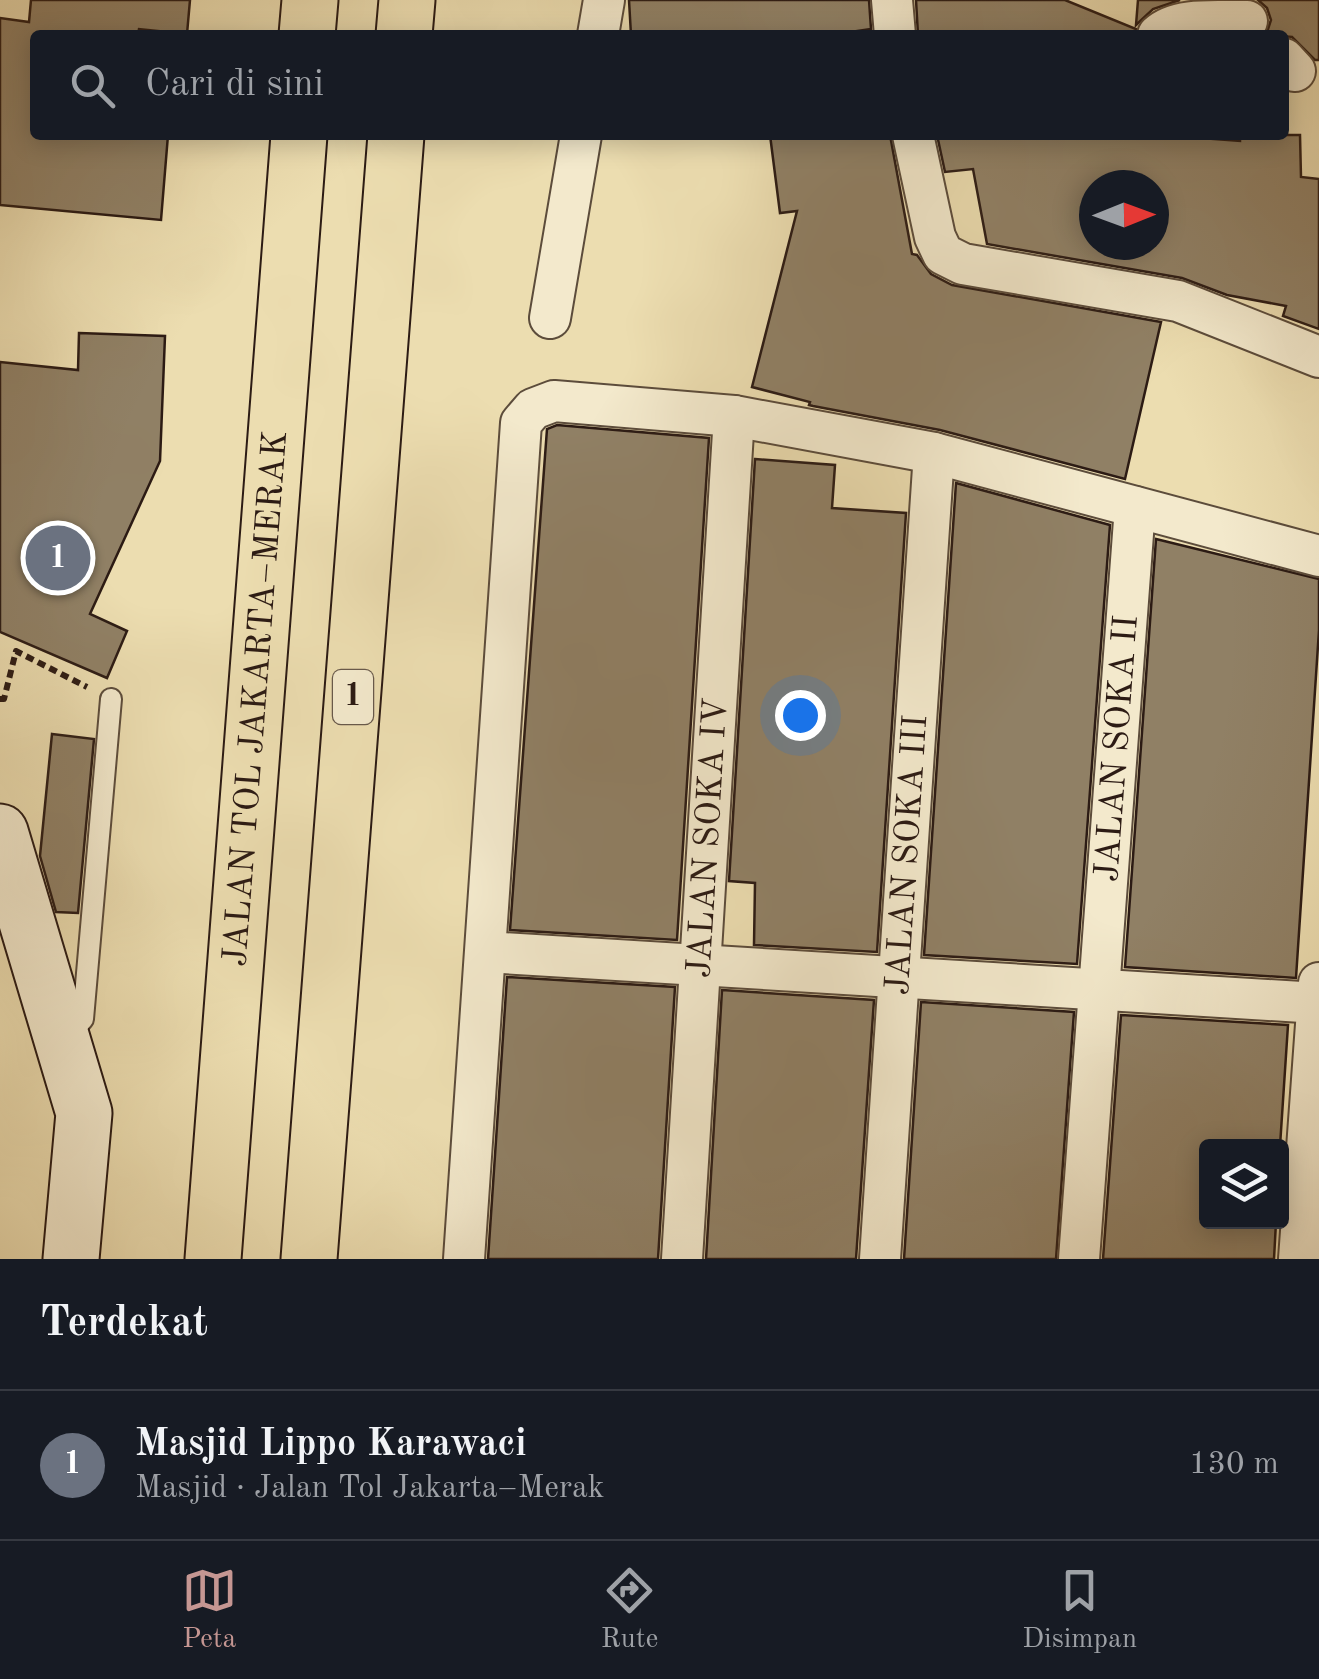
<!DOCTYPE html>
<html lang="id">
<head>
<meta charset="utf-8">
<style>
	body { margin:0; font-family:"Old Standard TT",serif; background:#20242c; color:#f1f3f6 }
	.controls { position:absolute; right:30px; bottom:30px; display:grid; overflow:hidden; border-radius:10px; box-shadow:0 5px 25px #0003 }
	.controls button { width:90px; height:90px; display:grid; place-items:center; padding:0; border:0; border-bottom:2px solid #363941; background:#171b24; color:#f1f3f6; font:50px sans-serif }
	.compass { position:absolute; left:1079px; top:170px; width:90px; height:90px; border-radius:50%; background:#171b24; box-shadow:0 5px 25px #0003; rotate:89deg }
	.you { position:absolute; left:800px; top:715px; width:35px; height:35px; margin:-25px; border:8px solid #fff; border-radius:50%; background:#1a73e8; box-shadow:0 0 0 15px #1a73e833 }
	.badge { display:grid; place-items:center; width:65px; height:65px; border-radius:50%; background:#c59692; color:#fff; font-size:32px; font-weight:700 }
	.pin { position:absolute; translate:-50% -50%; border:5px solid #fff; box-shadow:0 2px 10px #0006 }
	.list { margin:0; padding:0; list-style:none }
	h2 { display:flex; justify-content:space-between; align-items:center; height:130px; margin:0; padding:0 40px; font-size:42px }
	h2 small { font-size:32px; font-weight:400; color:#9ea1a6 }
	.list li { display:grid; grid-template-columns:65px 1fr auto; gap:30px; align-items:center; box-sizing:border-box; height:150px; padding:0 40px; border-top:2px solid #363941 }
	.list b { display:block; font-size:38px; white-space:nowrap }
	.list p { margin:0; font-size:32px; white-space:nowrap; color:#9ea1a6 }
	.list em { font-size:32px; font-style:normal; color:#9ea1a6 }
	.icon { flex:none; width:55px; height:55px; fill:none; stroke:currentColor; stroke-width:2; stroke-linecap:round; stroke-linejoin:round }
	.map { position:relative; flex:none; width:1319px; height:1259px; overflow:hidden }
	.search { position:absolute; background:#171b24; box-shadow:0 5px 25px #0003; left:30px; right:30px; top:30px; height:110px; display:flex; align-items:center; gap:25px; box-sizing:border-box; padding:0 35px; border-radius:10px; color:#9ea1a6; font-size:38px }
	.sheet { height:280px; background:#171b24 }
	nav { display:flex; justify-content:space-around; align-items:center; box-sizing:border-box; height:140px; border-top:2px solid #363941; background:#171b24; font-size:28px; color:#9ea1a6 }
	nav a { display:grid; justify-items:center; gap:5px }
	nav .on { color:#c59692 }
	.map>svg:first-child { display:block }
	.building { fill:#908065; stroke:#2c1b14; stroke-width:2.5; fill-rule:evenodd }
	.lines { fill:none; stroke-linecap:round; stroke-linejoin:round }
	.lane-casing { stroke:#5c4c3b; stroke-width:24 }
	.street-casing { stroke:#5c4c3b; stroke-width:44 }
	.secondary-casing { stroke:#2c1b14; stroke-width:59 }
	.highway-casing { stroke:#2c1b14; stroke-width:59 }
	.path { stroke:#2c1b14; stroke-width:6; stroke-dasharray:8 5; stroke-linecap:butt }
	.lane { stroke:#f3e9cc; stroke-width:20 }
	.street { stroke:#f3e9cc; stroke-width:40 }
	.secondary { stroke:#f3e9cc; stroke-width:55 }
	.highway { stroke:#ecddb0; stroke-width:55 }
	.labels { text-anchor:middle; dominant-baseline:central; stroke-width:10; stroke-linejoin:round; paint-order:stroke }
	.shield { fill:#f3e9cc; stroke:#68594b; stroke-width:2.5 }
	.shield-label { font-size:32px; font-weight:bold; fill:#2c1b14 }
	.street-label { font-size:35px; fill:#2c1b14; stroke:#f3e9cc }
</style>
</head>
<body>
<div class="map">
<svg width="1319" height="1259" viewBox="0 0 1319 1259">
	<rect width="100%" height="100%" fill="#ecddb0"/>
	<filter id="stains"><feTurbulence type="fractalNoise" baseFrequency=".002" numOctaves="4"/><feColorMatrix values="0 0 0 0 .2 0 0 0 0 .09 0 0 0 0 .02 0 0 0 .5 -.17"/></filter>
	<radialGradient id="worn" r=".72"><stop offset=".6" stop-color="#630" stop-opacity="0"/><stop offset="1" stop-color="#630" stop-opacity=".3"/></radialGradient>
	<!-- building -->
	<g class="building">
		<path d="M31 0H190L187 34 139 29 138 35H35V135H168L161 220 0 205V18L29 22Z"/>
		<path d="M629 0H869L871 29 830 35H631Z"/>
		<path d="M916 0H1065L1136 29 1135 35H918Z"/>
		<path d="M1138 0H1180L1153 9 1136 25Z"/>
		<path d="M1258 0H1319V60H1315L1292 37 1266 35 1271 20 1267 8Z"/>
		<path d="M770 135H890L912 254 917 255 931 274 952 285 1161 322 1125 479 940 430 813 406 809 405 810 402 752 387 797 211 780 213Z"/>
		<path d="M937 135H1160L1240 141V135H1300L1301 177 1319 179V329L1283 316 1286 306 1227 295 1182 278 987 244 973 169 945 172ZM1094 185H1154V245H1094Z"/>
		<path d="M79 333 165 336 160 461 90 614 127 631 107 678 0 632V362L78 370Z"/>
		<path d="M557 425 709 438 677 940 510 930 547 429Z"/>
		<path d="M755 459 835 465 832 508 906 513 877 952 754 945 755 883 729 881Z"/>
		<path d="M956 483 1110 525 1077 964 924 955Z"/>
		<path d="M1156 539 1319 579V630L1296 978 1125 967Z"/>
		<path d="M52 734 94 739 78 913 56 912 40 856Z"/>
		<path d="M507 977 675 987 658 1259H488Z"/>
		<path d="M722 990 874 1000 856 1259H706Z"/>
		<path d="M921 1002 1074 1012 1056 1259H904Z"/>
		<path d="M1121 1015 1288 1025 1280 1146H1206V1222H1276L1274 1259H1103Z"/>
	</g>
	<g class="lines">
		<defs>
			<path id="lane" d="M68 1036 83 1019 111 699"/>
			<g id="street">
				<path d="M892 0 895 35"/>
				<path d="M598 35 604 0"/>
				<path d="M1158 35C1178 16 1221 22 1247 21"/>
				<path d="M1284 59 1295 71"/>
				<path d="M913 135 935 237 943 254 963 264 1178 301 1319 357"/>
				<path d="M550 318 581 135"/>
				<path d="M486 952 1318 1003"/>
				<path d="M464 1259 521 423 533 409 554 401 734 416 934 453 1319 556"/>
				<path id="s1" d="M682 1259 734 416"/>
				<path id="s2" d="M880 1259 934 453"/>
				<path id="s3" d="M1079 1259 1135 507"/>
				<path d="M1299 1259 1319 983"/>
			</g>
			<path id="secondary" d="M0 832 84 1113 71 1259"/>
			<g id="highway">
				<path d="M307 35 310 0"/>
				<path d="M404 35 407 0"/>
				<path id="s4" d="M213 1259 299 135"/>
				<path d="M309 1259 396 135"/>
			</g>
		</defs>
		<!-- lane casing -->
		<use href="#lane" class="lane-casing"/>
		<!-- street casing -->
		<use href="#street" class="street-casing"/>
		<!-- secondary casing -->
		<use href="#secondary" class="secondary-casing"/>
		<!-- highway casing -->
		<use href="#highway" class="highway-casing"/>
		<!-- path -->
		<path class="path" d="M0 699H4L16 651 87 687"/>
		<!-- lane -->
		<use href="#lane" class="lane"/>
		<!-- street -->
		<use href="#street" class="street"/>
		<!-- secondary -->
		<use href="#secondary" class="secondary"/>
		<!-- highway -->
		<use href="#highway" class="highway"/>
	</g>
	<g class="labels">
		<!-- shield labels -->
		<rect class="shield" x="333" y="670" width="40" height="54" rx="8"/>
		<g class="shield-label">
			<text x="353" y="697">1</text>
		</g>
		<!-- street labels -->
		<g class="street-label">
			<text stroke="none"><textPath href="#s4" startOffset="562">JALAN TOL JAKARTA–MERAK</textPath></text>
			<text stroke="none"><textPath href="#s3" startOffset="512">JALAN SOKA II</textPath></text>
			<text stroke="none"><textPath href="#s1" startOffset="422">JALAN SOKA IV</textPath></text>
			<text stroke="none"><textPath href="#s2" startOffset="405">JALAN SOKA III</textPath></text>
		</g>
	</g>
	<rect width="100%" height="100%" filter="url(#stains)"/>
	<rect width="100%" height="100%" fill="url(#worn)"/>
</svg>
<div class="controls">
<button><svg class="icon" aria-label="layers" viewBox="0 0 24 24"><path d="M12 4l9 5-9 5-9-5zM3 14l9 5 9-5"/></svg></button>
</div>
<svg class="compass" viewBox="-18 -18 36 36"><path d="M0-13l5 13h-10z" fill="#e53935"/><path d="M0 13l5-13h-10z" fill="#9ea1a6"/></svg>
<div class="you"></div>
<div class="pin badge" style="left:58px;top:558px;background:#6b7280">1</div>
<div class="search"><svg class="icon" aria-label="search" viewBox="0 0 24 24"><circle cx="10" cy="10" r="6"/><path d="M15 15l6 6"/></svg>Cari di sini</div>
</div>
<section class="sheet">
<h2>Terdekat<small></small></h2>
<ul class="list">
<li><span class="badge" style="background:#6b7280">1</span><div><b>Masjid Lippo Karawaci</b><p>Masjid · Jalan Tol Jakarta–Merak</p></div><em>130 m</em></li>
</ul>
</section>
<nav>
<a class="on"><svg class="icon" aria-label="map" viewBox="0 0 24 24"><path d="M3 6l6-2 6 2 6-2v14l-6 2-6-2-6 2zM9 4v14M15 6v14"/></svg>Peta</a>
<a><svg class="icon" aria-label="directions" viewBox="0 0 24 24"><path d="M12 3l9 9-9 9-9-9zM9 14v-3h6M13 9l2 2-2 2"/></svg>Rute</a>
<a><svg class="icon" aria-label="saved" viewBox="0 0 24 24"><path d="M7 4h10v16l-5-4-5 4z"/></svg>Disimpan</a>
</nav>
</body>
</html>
